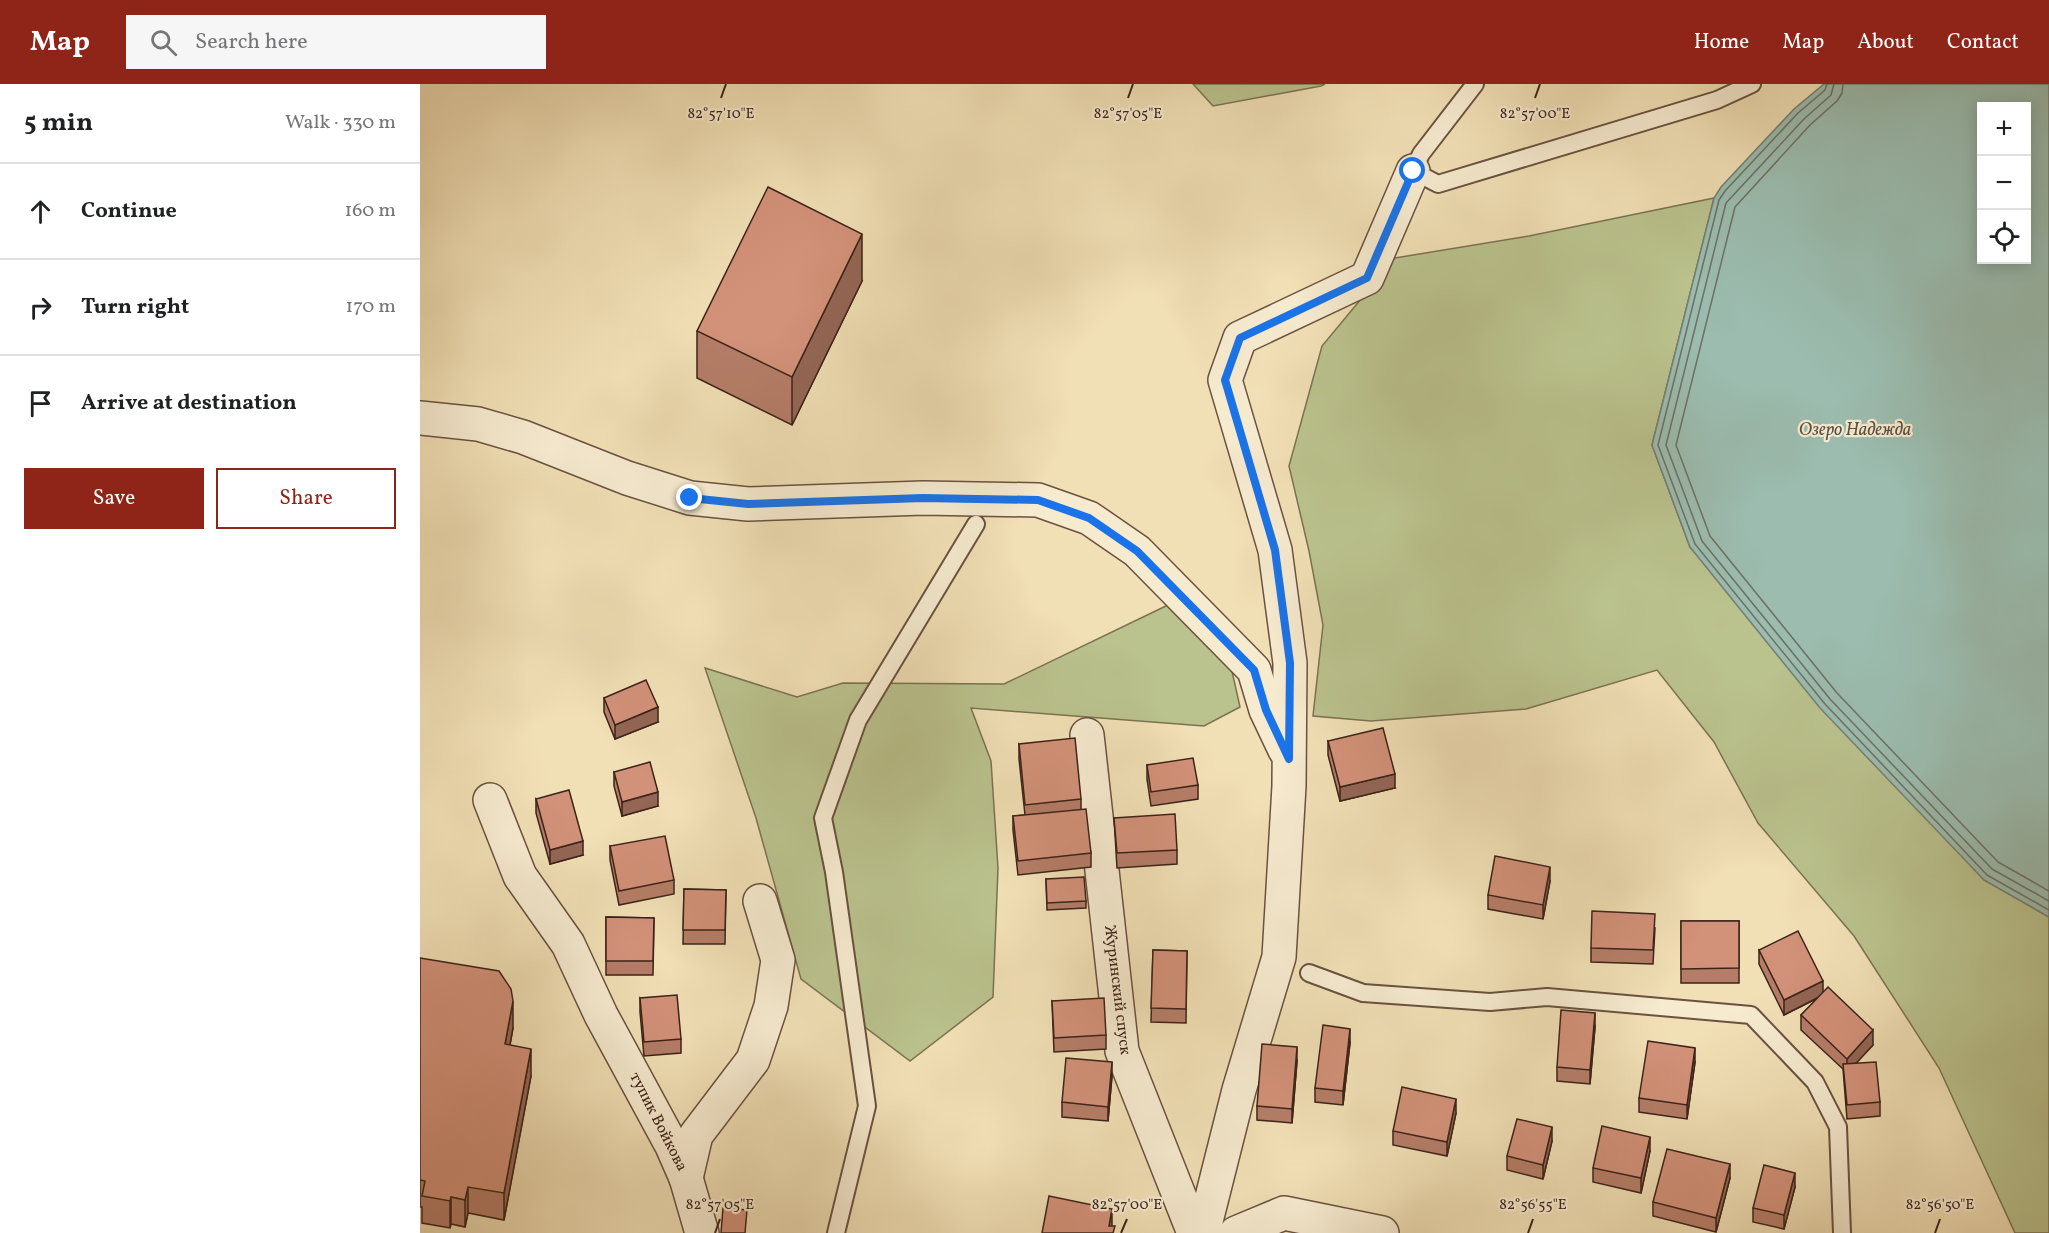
<!DOCTYPE html>
<html lang="en">
<head>
<meta charset="utf-8">
<style>
	body { margin:0; font-family:Vollkorn,serif; background:#f6f6f6; color:#202124 }
	.controls { position:absolute; right:18px; top:18px; display:grid; overflow:hidden; border-radius:0px; box-shadow:0 3px 15px #0003 }
	.controls button { width:54px; height:54px; display:grid; place-items:center; padding:0; border:0; border-bottom:2px solid #e0e0e0; background:#fff; color:#202124; font:30px sans-serif }
	.stop { position:absolute; width:18px; height:18px; margin:-14px; border:4px solid #1a73e8; border-radius:50%; background:#fff }
	.stop.end { background:#1a73e8; border-color:#fff; box-shadow:0 2px 6px #0008 }
	.list { margin:0; padding:0; list-style:none }
	h2 { display:flex; justify-content:space-between; align-items:center; height:78px; margin:0; padding:0 24px; font-size:26px }
	h2 small { font-size:20px; font-weight:400; color:#757577 }
	.list li { display:grid; grid-template-columns:39px 1fr auto; gap:18px; align-items:center; box-sizing:border-box; height:96px; padding:0 24px; border-top:2px solid #e0e0e0 }
	.list b { display:block; font-size:22px; white-space:nowrap }
	.list em { font-size:20px; font-style:normal; color:#757577 }
	.actions { display:flex; gap:12px; padding:18px 24px }
	.actions a { flex:1; padding:14px 0; border:2px solid #8f2418; border-radius:0px; text-align:center; font-size:21px; color:#8f2418 }
	.actions .main { background:#8f2418; color:#fff }
	.icon { flex:none; width:33px; height:33px; fill:none; stroke:currentColor; stroke-width:2; stroke-linecap:round; stroke-linejoin:round }
	.map { position:relative; flex:none; width:1629px; height:1149px; overflow:hidden }
	header { display:flex; align-items:center; gap:36px; box-sizing:border-box; height:84px; padding:0 30px; background:#8f2418; color:#fff }
	header strong { font-size:28px }
	nav { display:flex; gap:33px; margin-inline-start:auto; font-size:21px }
	.search { width:420px; height:54px; background:#f6f6f6; display:flex; align-items:center; gap:15px; box-sizing:border-box; padding:0 21px; border-radius:0px; color:#757577; font-size:22px }
	main { display:flex }
	aside { flex:1; background:#fff }
	.map>svg:first-child { display:block }
	.green { fill:#bac28d; stroke:#7b7252; stroke-width:1.5 }
	.water { fill:#9bbcaf; stroke:#757f73; stroke-width:1.5; fill-rule:evenodd }
	.lines { fill:none; stroke-linecap:round; stroke-linejoin:round }
	.shore { stroke:#6c7064; stroke-width:1.5 }
	.lane-casing { stroke:#69523f; stroke-width:20 }
	.street-casing { stroke:#69523f; stroke-width:36 }
	.lane { stroke:#f6eacf; stroke-width:16 }
	.street { stroke:#f6eacf; stroke-width:33 }
	.wall { fill:#b57d68; stroke:#3c2318; stroke-width:1.5 }
	.shaded-wall { fill:#936655; stroke:#3c2318; stroke-width:1.5 }
	.building { fill:#d29179; stroke:#3c2318; stroke-width:1.5 }
	.route { stroke:#1a73e8; stroke-width:8 }
	.ticks { fill:none; stroke:#3c2318; stroke-width:2 }
	.labels { text-anchor:middle; dominant-baseline:central; stroke-width:4.5; stroke-linejoin:round; paint-order:stroke }
	.street-label { font-size:16px; fill:#3c2318; stroke:#f6eacf }
	.water-label { font-size:18px; font-style:italic; fill:#585145; stroke:#f6eacf }
	.ticks-label { font-size:15px; text-anchor:middle; fill:#3c2318; stroke:#f6eacf; stroke-width:4.5; stroke-linejoin:round; paint-order:stroke }
</style>
</head>
<body>
<header>
<strong>Map</strong>
<div class="search"><svg class="icon" aria-label="search" viewBox="0 0 24 24"><circle cx="10" cy="10" r="6"/><path d="M15 15l6 6"/></svg>Search here</div>
<nav><a>Home</a><a>Map</a><a>About</a><a>Contact</a></nav>
</header>
<main>
<aside>
<h2>5 min<small>Walk · 330 m</small></h2>
<ul class="list">
<li><svg class="icon" aria-label="ahead" viewBox="0 0 24 24"><path d="M12 20V5M6 11l6-6 6 6"/></svg><div><b>Continue</b></div><em>160 m</em></li>
<li><svg class="icon" aria-label="right" viewBox="0 0 24 24"><path d="M7 20v-9h11M14 6l5 5-5 5"/></svg><div><b>Turn right</b></div><em>170 m</em></li>
<li><svg class="icon" aria-label="arrive" viewBox="0 0 24 24"><path d="M6 21V4h12l-3 4 3 4H6"/></svg><div><b>Arrive at destination</b></div></li>
</ul>
<div class="actions"><a class="main">Save</a><a>Share</a></div>
</aside>
<div class="map">
<svg width="1629" height="1149" viewBox="0 0 1629 1149">
	<rect width="100%" height="100%" fill="#f1dfb5"/>
	<filter id="stains"><feTurbulence type="fractalNoise" baseFrequency=".00333" numOctaves="4"/><feColorMatrix values="0 0 0 0 .2 0 0 0 0 .09 0 0 0 0 .02 0 0 0 .5 -.17"/></filter>
	<radialGradient id="worn" r=".72"><stop offset=".6" stop-color="#630" stop-opacity="0"/><stop offset="1" stop-color="#630" stop-opacity=".3"/></radialGradient>
	<!-- green -->
	<g class="green">
		<path d="M773 0H905L901 2 793 22Z"/>
		<path d="M1294 114 1232 361 1270 463 1564 796 1629 833V1149H1595L1519 984 1434 852 1338 739 1294 658 1237 586 1106 625 951 637 893 632 903 541 889 467 869 382 902 262 975 174 1109 152Z"/>
		<path d="M748 521 812 587 820 623 784 642 551 624 571 677 578 784 573 913 490 977 381 895 336 734 285 584 377 613 423 599 584 600Z"/>
	</g>
	<!-- water -->
	<path class="water" d="M1404 0H1629V833L1564 796 1400 624 1270 463 1232 361 1294 114 1301 103 1374 25ZM1562 22H1606V176H1562Z"/>
	<g class="lines">
		<!-- shore -->
		<g class="shore">
			<path d="M1407 0 1405 6 1378 29 1305 107 1299 116 1238 361 1275 460 1405 620 1567 791 1629 826"/>
			<path d="M1414 0 1411 11 1384 35 1306 119 1246 361 1282 457 1410 615 1572 785 1629 817"/>
			<path d="M1423 0 1422 9 1417 17 1390 41 1315 123 1256 361 1290 452 1417 609 1578 778 1629 807"/>
		</g>
		<defs>
			<g id="lane">
				<path d="M1055 0 1001 70 993 87 1018 100 1297 16 1332 0"/>
				<path d="M889 889 943 909 1070 918 1127 913 1331 931 1395 998 1418 1043 1422 1149"/>
				<path d="M416 1149 447 1022 414 788 403 734 438 636 556 440"/>
			</g>
			<g id="street">
				<path d="M0 334 58 340 103 353 207 394 270 414 328 420 503 414 618 416 669 434 717 467 834 586 846 626 865 666"/>
				<path d="M667 651 702 967 774 1149"/>
				<path d="M70 716 100 792 148 860 181 931 252 1062 266 1094 276 1051 333 976 351 922 358 876 340 817"/>
				<path d="M266 1094 282 1149"/>
				<path d="M783 1149 819 1006 859 873 869 702 870 579 855 466 805 296 820 254 947 194 993 87"/>
				<path d="M816 1149 864 1129 962 1149"/>
			</g>
		</defs>
		<!-- lane casing -->
		<use href="#lane" class="lane-casing"/>
		<!-- street casing -->
		<use href="#street" class="street-casing"/>
		<!-- lane -->
		<use href="#lane" class="lane"/>
		<!-- street -->
		<use href="#street" class="street"/>
	</g>
	<!-- wall -->
	<g class="wall">
		<path d="M442 197 372 341 277 294V247Z"/>
		<path d="M184 614 238 638 195 655 184 628Z"/>
		<path d="M908 657 975 704 920 717 908 671Z"/>
		<path d="M599 660 661 715V725L671 769V783L598 791 593 746V732L605 731 599 675Z"/>
		<path d="M727 681 778 701V715L731 722 727 695Z"/>
		<path d="M194 688 238 722 202 732 194 702Z"/>
		<path d="M116 715 163 771 130 780 116 729Z"/>
		<path d="M694 734 757 766V780L697 784Z"/>
		<path d="M190 762 254 796V810L199 821 190 776Z"/>
		<path d="M626 795 666 817V824L627 826Z"/>
		<path d="M1130 797 1123 835 1068 825V811Z"/>
		<path d="M264 805 306 806 305 860H263Z"/>
		<path d="M186 833 234 834 233 891H186Z"/>
		<rect x="1261" y="837" width="58" height="62"/>
		<path d="M1235 844 1233 880 1171 878V864Z"/>
		<path d="M733 866 767 867 766 939 731 938Z"/>
		<path d="M1339 866 1403 908 1453 961 1436 979 1460 1018V1032L1427 1035 1423 985 1381 946V931L1398 914 1364 931 1339 880Z"/>
		<path d="M0 874 93 944 90 961 111 992 84 1136 48 1129 45 1143 31 1140 30 1144 2 1139V1123H0Z"/>
		<path d="M220 914 261 955V969L224 972 220 928Z"/>
		<path d="M632 917 686 951V965L634 968Z"/>
		<path d="M1175 943 1170 1000 1137 997V983Z"/>
		<path d="M930 959 923 1021 895 1018V1004Z"/>
		<path d="M877 977 872 1039 837 1036V1022Z"/>
		<path d="M1275 978 1267 1035 1219 1028V1014Z"/>
		<path d="M692 992 688 1037 642 1033V1018Z"/>
		<path d="M1036 1029 1027 1072 973 1061V1047Z"/>
		<path d="M1132 1057 1123 1095 1087 1086V1072Z"/>
		<path d="M1230 1067 1221 1109 1173 1098V1084Z"/>
		<path d="M1310 1094 1296 1148 1233 1132V1118Z"/>
		<path d="M1375 1103 1364 1145 1333 1138V1124Z"/>
	</g>
	<!-- shaded-wall -->
	<g class="shaded-wall">
		<path d="M442 150V197L372 341V293Z"/>
		<path d="M238 623V638L195 655V641Z"/>
		<path d="M975 690V704L920 717V703Z"/>
		<path d="M238 708V722L202 732V718Z"/>
		<path d="M163 757V771L130 780V766Z"/>
		<path d="M1130 783V797L1123 835V821Z"/>
		<path d="M1403 897V911L1364 931V916Z"/>
		<path d="M93 917V944L85 987V960Z"/>
		<path d="M1175 929V943L1170 1000V986Z"/>
		<path d="M930 945V959L923 1021V1007Z"/>
		<path d="M1453 946V961L1427 989V975Z"/>
		<path d="M877 963V977L872 1039V1025Z"/>
		<path d="M1275 964V978L1267 1035V1021Z"/>
		<path d="M111 965V992L84 1136V1109Z"/>
		<path d="M692 978V992L688 1037V1023Z"/>
		<path d="M1036 1015V1029L1027 1072V1058Z"/>
		<path d="M1132 1043V1057L1123 1095V1081Z"/>
		<path d="M1230 1053V1067L1221 1109V1094Z"/>
		<path d="M1310 1080V1094L1296 1148V1134Z"/>
		<path d="M1375 1089V1103L1364 1145V1131Z"/>
		<path d="M48 1103V1129L45 1143V1116Z"/>
		<path d="M31 1113V1140L30 1144V1117Z"/>
		<path d="M692 1125V1149L689 1142Z"/>
	</g>
	<!-- building -->
	<g class="building">
		<path d="M348 103 442 150 372 293 277 247Z"/>
		<path d="M226 596 238 623 195 641 184 614Z"/>
		<path d="M963 644 975 690 920 703 908 657Z"/>
		<path d="M655 654 661 715 605 721 599 660Z"/>
		<path d="M773 674 778 701 731 708 727 681Z"/>
		<path d="M230 678 238 708 202 718 194 688Z"/>
		<path d="M149 706 163 757 130 766 116 715Z"/>
		<path d="M666 725 671 769 598 777 593 732Z"/>
		<path d="M755 730 757 766 697 769 694 734Z"/>
		<path d="M245 752 254 796 199 807 190 762Z"/>
		<path d="M1075 772 1130 783 1123 821 1068 811Z"/>
		<path d="M664 793 666 817 627 819 626 795Z"/>
		<path d="M264 805 306 806 305 846H263Z"/>
		<path d="M1172 827 1235 830 1233 866 1171 864Z"/>
		<path d="M186 833 234 834 233 877H186Z"/>
		<path d="M1261 837H1319V884L1261 885Z"/>
		<path d="M1378 847 1403 897 1364 916 1339 866Z"/>
		<path d="M733 866 767 867 766 925 731 924Z"/>
		<path d="M0 874 79 887 91 905 93 917 85 960 111 965 84 1109 48 1103 45 1116 31 1113 30 1117 2 1112 5 1097 0 1096Z"/>
		<path d="M1408 903 1453 946 1427 975 1381 931Z"/>
		<path d="M257 911 261 955 224 958 220 914Z"/>
		<path d="M684 914 686 951 634 954 632 917Z"/>
		<path d="M1141 926 1175 929 1170 986 1137 983Z"/>
		<path d="M903 941 930 945 923 1007 895 1004Z"/>
		<path d="M1228 957 1275 964 1267 1021 1219 1014Z"/>
		<path d="M842 960 877 963 872 1025 837 1022Z"/>
		<path d="M646 974 692 978 688 1023 642 1018Z"/>
		<path d="M1456 978 1460 1018 1427 1021 1423 980Z"/>
		<path d="M982 1003 1036 1015 1027 1058 973 1047Z"/>
		<path d="M1097 1035 1132 1043 1123 1081 1087 1072Z"/>
		<path d="M1182 1042 1230 1053 1221 1094 1173 1084Z"/>
		<path d="M1247 1065 1310 1080 1296 1134 1233 1118Z"/>
		<path d="M1344 1081 1375 1089 1364 1131 1333 1124Z"/>
		<path d="M629 1112 692 1125 689 1142H695L693 1149H622Z"/>
		<path d="M303 1124 327 1126 325 1149H301Z"/>
	</g>
	<g class="lines">
		<!-- route -->
		<path class="route" d="M270 414 328 420 503 414 618 416 669 434 717 467 834 586 846 626 869 675 870 579 855 466 805 296 820 254 947 194 993 87"/>
	</g>
	<!-- ticks -->
	<path class="ticks" d="M301 14 306 0M708 14 713 0M1115 14 1120 0M295 1149 300 1135M701 1149 707 1135M1108 1149 1113 1135M1515 1149 1520 1135"/>
	<g class="labels">
		<!-- street labels -->
		<g class="street-label">
			<text transform="translate(697 906) rotate(83)">Журинский спуск</text>
			<text transform="translate(238 1038) rotate(63)">тупик Войкова</text>
		</g>
		<!-- water labels -->
		<g class="water-label">
			<text x="1435" y="346">Озеро Надежда</text>
		</g>
	</g>
	<g class="ticks-label">
		<text x="301" y="34">82°57'10"E</text>
		<text x="708" y="34">82°57'05"E</text>
		<text x="1115" y="34">82°57'00"E</text>
		<text x="300" y="1125">82°57'05"E</text>
		<text x="707" y="1125">82°57'00"E</text>
		<text x="1113" y="1125">82°56'55"E</text>
		<text x="1520" y="1125">82°56'50"E</text>
	</g>
	<rect width="100%" height="100%" filter="url(#stains)"/>
	<rect width="100%" height="100%" fill="url(#worn)"/>
</svg>
<div class="controls">
<button>+</button>
<button>−</button>
<button><svg class="icon" aria-label="locate" viewBox="0 0 24 24"><circle cx="12" cy="12" r="6"/><path d="M12 2v4M12 18v4M2 12h4M18 12h4"/></svg></button>
</div>
<div class="stop" style="left:993px;top:87px"></div>
<div class="stop end" style="left:270px;top:414px"></div>
</div>
</main>
</body>
</html>
